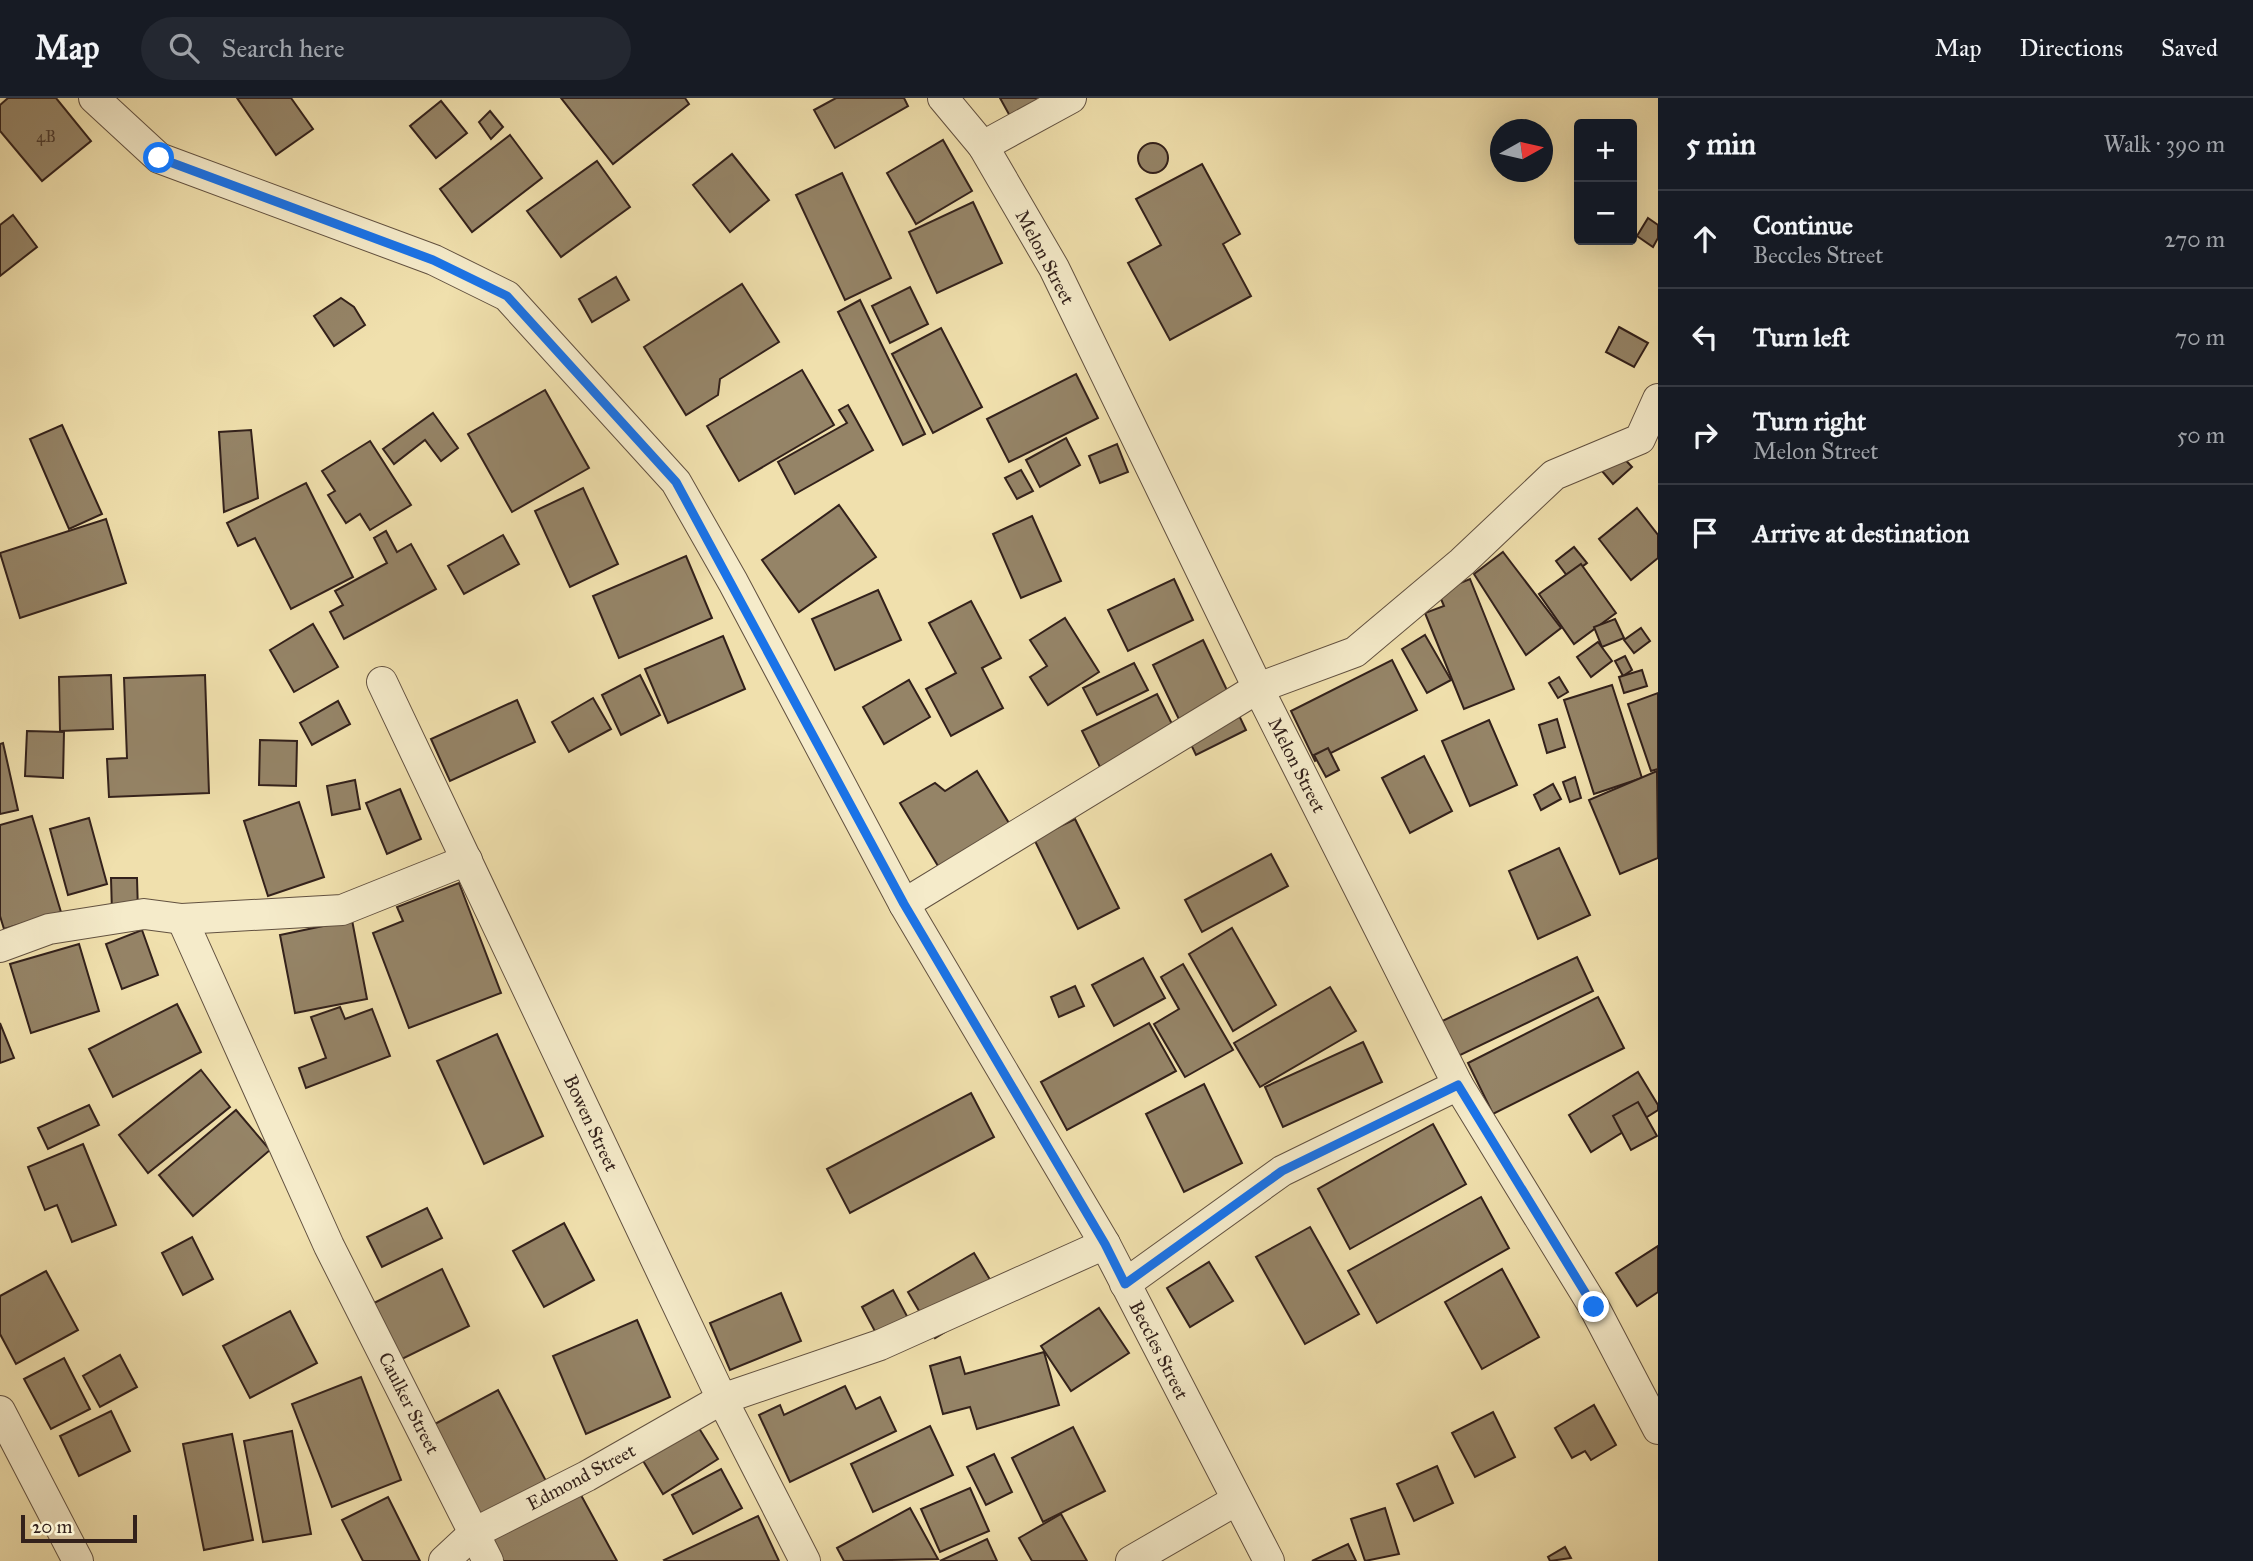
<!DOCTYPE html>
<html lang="en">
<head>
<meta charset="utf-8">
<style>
	body { margin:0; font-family:"IM FELL Great Primer",serif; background:#242831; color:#f1f3f6 }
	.controls { position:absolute; right:21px; top:21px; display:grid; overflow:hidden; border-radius:7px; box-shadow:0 7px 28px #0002 }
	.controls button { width:63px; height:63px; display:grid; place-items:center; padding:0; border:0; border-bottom:2px solid #363941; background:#171b24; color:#f1f3f6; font:35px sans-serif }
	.compass { position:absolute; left:1490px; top:21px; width:63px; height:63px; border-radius:50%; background:#171b24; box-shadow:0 7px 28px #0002; rotate:82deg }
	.scale { position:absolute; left:21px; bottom:18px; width:116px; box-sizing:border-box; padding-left:7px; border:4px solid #33211b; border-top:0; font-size:19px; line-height:24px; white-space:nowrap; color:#33211b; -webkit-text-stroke:5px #f5ebca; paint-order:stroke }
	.stop { position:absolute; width:21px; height:21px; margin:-16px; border:5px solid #1a73e8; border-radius:50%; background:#fff }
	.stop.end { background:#1a73e8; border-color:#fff; box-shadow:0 2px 7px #0008 }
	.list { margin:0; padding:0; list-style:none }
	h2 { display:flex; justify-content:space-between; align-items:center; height:91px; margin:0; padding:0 28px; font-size:30px }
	h2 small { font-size:23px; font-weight:400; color:#9ea1a6 }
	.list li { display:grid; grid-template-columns:46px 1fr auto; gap:21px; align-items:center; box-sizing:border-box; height:98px; padding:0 28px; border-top:2px solid #363941 }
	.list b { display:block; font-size:26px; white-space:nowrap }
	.list p { margin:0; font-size:23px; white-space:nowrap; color:#9ea1a6 }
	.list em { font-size:23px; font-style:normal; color:#9ea1a6 }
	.icon { flex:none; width:38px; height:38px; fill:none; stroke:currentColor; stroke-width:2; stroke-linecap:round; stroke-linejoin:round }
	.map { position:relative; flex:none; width:1658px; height:1463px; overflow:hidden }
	header { display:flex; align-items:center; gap:42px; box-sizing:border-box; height:98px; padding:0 35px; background:#171b24; border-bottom:2px solid #363941 }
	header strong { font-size:33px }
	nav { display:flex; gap:38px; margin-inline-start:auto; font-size:24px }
	.search { width:490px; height:63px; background:#242831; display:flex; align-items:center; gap:18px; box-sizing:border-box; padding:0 24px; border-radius:38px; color:#9ea1a6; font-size:26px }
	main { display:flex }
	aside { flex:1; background:#171b24 }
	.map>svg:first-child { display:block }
	.building { fill:#958467; stroke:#33211b; stroke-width:2 }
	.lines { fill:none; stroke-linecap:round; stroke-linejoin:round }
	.street-casing { stroke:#625140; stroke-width:32 }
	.street { stroke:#f5ebca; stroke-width:30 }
	.route { stroke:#1a73e8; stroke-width:9 }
	.labels { text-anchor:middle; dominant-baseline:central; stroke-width:6; stroke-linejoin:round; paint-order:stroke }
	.number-label { font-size:16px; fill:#4c3a2e }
	.street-label { font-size:19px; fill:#33211b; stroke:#f5ebca }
</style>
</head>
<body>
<header>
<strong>Map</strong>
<div class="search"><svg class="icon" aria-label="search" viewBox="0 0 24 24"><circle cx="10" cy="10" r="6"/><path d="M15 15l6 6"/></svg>Search here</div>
<nav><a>Map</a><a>Directions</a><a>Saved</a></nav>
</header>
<main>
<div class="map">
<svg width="1658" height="1463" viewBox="0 0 1658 1463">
	<rect width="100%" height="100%" fill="#f0e0ad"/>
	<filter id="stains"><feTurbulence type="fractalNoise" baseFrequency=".00286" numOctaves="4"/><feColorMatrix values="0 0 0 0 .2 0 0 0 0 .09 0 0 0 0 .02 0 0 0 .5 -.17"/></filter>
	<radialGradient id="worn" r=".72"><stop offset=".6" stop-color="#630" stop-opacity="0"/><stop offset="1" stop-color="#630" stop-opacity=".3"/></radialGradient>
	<!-- building -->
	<g class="building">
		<path d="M8 0H56L91 43 42 83 0 33V7Z"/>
		<path d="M237 0H291L313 31 276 57Z"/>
		<path d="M561 0H685L689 6 613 66Z"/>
		<path d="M836 0H904L908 8 835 50 814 12Z"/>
		<path d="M1000 0H1036L1039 5 1011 20Z"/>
		<path d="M441 3 467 35 436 60 410 28Z"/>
		<path d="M490 13 503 29 491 41 479 24Z"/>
		<path d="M510 37 542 80 472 134 440 91Z"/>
		<path d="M943 42 972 93 916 126 887 75Z"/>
		<circle cx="1153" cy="60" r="15"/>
		<path d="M732 56 769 102 730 134 693 87Z"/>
		<path d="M597 63 630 109 561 159 527 113Z"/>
		<path d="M1202 66 1240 136 1223 146 1251 198 1170 242 1128 165 1161 147 1136 101Z"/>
		<path d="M842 75 891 180 845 202 796 97Z"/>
		<path d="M973 104 1002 165 937 195 909 134Z"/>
		<path d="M13 117 37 149 0 178V127Z"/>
		<path d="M1648 120 1658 127V140L1653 149 1637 138Z"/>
		<path d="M616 179 629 202 592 224 579 201Z"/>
		<path d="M742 186 779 244 720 281 718 297 686 317 644 249Z"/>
		<path d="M910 189 928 226 890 245 872 208Z"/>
		<path d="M341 200 354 209 365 227 334 248 314 218Z"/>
		<path d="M860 202 925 336 903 347 838 214Z"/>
		<path d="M1619 229 1648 245 1634 269 1606 254Z"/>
		<path d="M941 230 982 309 933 335 892 256Z"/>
		<path d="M802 272 834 327 739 383 707 328Z"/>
		<path d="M1076 276 1098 320 1009 364 987 321Z"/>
		<path d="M545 292 589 370 512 414 468 336Z"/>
		<path d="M848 307 873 352 795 396 778 364 847 325 839 312Z"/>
		<path d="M433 315 458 350 441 363 425 342 394 366 383 351Z"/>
		<path d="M62 327 102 416 69 431 30 341Z"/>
		<path d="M251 332 258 400 224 414 219 334Z"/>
		<path d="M1066 340 1080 367 1040 389 1026 362Z"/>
		<path d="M370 343 411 407 370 432 360 416 346 425 328 397 335 393 322 373Z"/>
		<path d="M1117 346 1128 374 1100 385 1089 358Z"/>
		<path d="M1620 356 1632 369 1613 386 1602 373Z"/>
		<path d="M1021 372 1033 393 1017 401 1005 380Z"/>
		<path d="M306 385 353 479 291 511 255 440 238 448 227 425Z"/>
		<path d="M583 390 618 466 570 489 535 413Z"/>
		<path d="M839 407 876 459 799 514 762 462Z"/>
		<path d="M1637 410 1658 437V460L1631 482 1599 441Z"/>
		<path d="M1032 418 1061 483 1021 500 993 436Z"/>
		<path d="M106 421 126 485 20 520 0 455Z"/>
		<path d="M386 433 397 454 411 446 436 491 344 541 330 514 343 507 335 493 387 465 374 440Z"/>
		<path d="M503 437 519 466 464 496 448 468Z"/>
		<path d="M1574 449 1587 465 1568 479 1556 463Z"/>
		<path d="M1503 454 1561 530 1526 557 1474 476Z"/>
		<path d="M686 458 712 520 619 560 593 498Z"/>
		<path d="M1581 466 1616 515 1574 546 1539 496Z"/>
		<path d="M1174 481 1193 522 1128 553 1108 512Z"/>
		<path d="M1470 481 1514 591 1464 611 1425 515 1444 508 1438 494Z"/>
		<path d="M878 492 901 542 835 572 812 521Z"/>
		<path d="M971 503 1001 560 982 570 1003 610 951 638 926 591 956 575 929 525Z"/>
		<path d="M1065 520 1099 574 1048 607 1030 579 1047 568 1030 542Z"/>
		<path d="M1615 521 1624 540 1602 549 1594 529Z"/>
		<path d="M313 526 338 569 294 594 270 552Z"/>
		<path d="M1641 530 1650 543 1634 555 1624 542Z"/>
		<path d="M1425 537 1451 582 1427 595 1402 551Z"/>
		<path d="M723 538 745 591 668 625 645 571Z"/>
		<path d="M1203 542 1246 632 1196 657 1153 567Z"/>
		<path d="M1598 544 1612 563 1591 579 1577 559Z"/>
		<path d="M1625 558 1632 572 1623 578 1615 563Z"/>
		<path d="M1392 562 1417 612 1315 663 1291 613Z"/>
		<path d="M1134 565 1148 592 1097 617 1083 590Z"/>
		<path d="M1642 572 1647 588 1624 595 1619 579Z"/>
		<path d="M111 577 113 631 60 633 59 579Z"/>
		<path d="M205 577 209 695 109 699 107 661 127 660 124 580Z"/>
		<path d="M640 577 660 617 621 637 602 597Z"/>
		<path d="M1559 579 1568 594 1558 600 1549 585Z"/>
		<path d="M909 582 930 619 884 646 863 609Z"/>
		<path d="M1612 587 1642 680 1594 696 1564 602Z"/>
		<path d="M1658 595V671L1651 673 1628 606Z"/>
		<path d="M1157 596 1181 644 1106 681 1082 633Z"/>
		<path d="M593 600 611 631 569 654 552 624Z"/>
		<path d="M517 602 535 644 450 683 431 641Z"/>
		<path d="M338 603 350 626 312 647 300 625Z"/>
		<path d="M1557 621 1565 649 1547 655 1539 627Z"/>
		<path d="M1489 622 1517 687 1470 708 1442 643Z"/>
		<path d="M27 633 64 634 63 680 25 678Z"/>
		<path d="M260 642 297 643 296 688 259 687Z"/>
		<path d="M3 645 18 712 0 716V646Z"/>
		<path d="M1328 650 1339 672 1326 679 1314 657Z"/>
		<path d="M1424 658 1452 713 1410 735 1382 680Z"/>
		<path d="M977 673 1012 730 941 773 900 705 935 685 945 693Z"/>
		<path d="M1657 673 1658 760 1620 776 1589 702Z"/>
		<path d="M1575 679 1581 700 1570 704 1563 684Z"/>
		<path d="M355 682 360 711 332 717 327 688Z"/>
		<path d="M1553 686 1561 701 1541 712 1534 697Z"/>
		<path d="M400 691 421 741 387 756 366 705Z"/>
		<path d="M299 704 324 779 268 798 244 723Z"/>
		<path d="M32 718 61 814 4 831 0 818V727Z"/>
		<path d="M89 720 107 786 68 797 50 731Z"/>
		<path d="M1075 721 1119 810 1078 831 1034 741Z"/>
		<path d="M1559 750 1590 817 1538 841 1509 773Z"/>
		<path d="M1271 756 1288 788 1202 834 1185 802Z"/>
		<path d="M111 780H137L138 814 112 815Z"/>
		<path d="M459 785 501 895 409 930 373 835 403 823 397 809Z"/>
		<path d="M352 822 367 901 295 915 280 837Z"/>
		<path d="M1232 830 1276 907 1233 933 1189 856Z"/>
		<path d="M142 832 158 877 122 891 106 846Z"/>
		<path d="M79 846 99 913 31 935 10 866Z"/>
		<path d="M1577 859 1593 893 1452 961 1436 926Z"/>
		<path d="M1143 860 1165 900 1114 928 1092 887Z"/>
		<path d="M1183 866 1233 952 1185 979 1154 926 1179 911 1161 879Z"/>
		<path d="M1075 888 1084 908 1059 919 1051 899Z"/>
		<path d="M1330 889 1356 933 1260 989 1234 945Z"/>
		<path d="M1598 899 1624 950 1493 1016 1468 965Z"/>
		<path d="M177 906 201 954 113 999 89 951Z"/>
		<path d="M340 909 345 921 372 911 390 958 306 990 299 970 326 960 311 919Z"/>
		<path d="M0 925 14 960 0 965Z"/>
		<path d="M1149 925 1176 973 1067 1032 1041 984Z"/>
		<path d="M497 936 543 1038 484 1066 437 963Z"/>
		<path d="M1363 944 1382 984 1283 1029 1265 989Z"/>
		<path d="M201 972 230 1009 148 1075 119 1037Z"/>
		<path d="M1638 974 1658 1007V1012L1591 1054 1569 1017Z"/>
		<path d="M1204 986 1242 1065 1184 1094 1146 1016Z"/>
		<path d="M971 995 994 1039 850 1115 827 1071Z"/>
		<path d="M1638 1004 1657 1038 1631 1052 1613 1018Z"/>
		<path d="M89 1007 99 1027 48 1051 38 1030Z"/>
		<path d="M236 1012 270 1052 193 1118 159 1077Z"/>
		<path d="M1433 1026 1466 1086 1350 1151 1318 1091Z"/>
		<path d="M83 1046 116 1127 72 1144 57 1107 45 1112 28 1069Z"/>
		<path d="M1481 1099 1509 1150 1377 1225 1348 1173Z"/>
		<path d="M427 1110 442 1140 382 1169 367 1139Z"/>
		<path d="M564 1125 594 1182 544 1209 513 1153Z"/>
		<path d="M1310 1129 1359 1216 1305 1246 1256 1159Z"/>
		<path d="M192 1139 213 1181 183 1197 162 1155Z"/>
		<path d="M1658 1148V1194L1637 1208 1616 1175Z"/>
		<path d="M974 1155 1001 1200 935 1240 908 1194Z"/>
		<path d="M1209 1164 1233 1203 1190 1229 1167 1190Z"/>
		<path d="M442 1171 469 1228 402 1261 374 1205Z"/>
		<path d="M1502 1171 1539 1239 1482 1271 1445 1204Z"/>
		<path d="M46 1173 78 1232 16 1266 0 1236V1198Z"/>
		<path d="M893 1192 916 1235 885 1252 862 1209Z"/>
		<path d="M781 1195 801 1243 730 1272 710 1225Z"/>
		<path d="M1099 1210 1129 1255 1071 1293 1041 1248Z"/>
		<path d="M290 1213 317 1265 250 1300 223 1248Z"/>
		<path d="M637 1222 670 1299 586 1336 553 1258Z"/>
		<path d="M1044 1254 1059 1307 977 1331 970 1309 943 1316 930 1268 960 1259 965 1276Z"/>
		<path d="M120 1257 137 1289 100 1309 83 1278Z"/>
		<path d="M64 1260 90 1311 51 1331 24 1281Z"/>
		<path d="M361 1279 401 1382 332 1409 292 1306Z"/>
		<path d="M845 1288 856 1311 880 1299 896 1333 790 1384 759 1317 780 1307 784 1317Z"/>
		<path d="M498 1292 546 1383 481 1418 433 1327Z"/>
		<path d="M1594 1307 1616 1347 1591 1362 1585 1353 1572 1360 1555 1330Z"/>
		<path d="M111 1313 130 1353 79 1378 60 1338Z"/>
		<path d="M1493 1314 1515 1359 1475 1379 1452 1335Z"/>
		<path d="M697 1327 718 1361 663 1396 642 1361Z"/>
		<path d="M930 1328 953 1377 873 1414 851 1366Z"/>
		<path d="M1073 1329 1105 1393 1043 1424 1012 1360Z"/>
		<path d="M292 1333 311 1436 263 1444 244 1343Z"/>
		<path d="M232 1336 253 1442 204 1452 183 1346Z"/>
		<path d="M994 1356 1012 1394 986 1407 967 1369Z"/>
		<path d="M1437 1368 1453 1405 1414 1423 1397 1386Z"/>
		<path d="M721 1371 742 1410 693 1436 672 1397Z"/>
		<path d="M576 1388 617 1463H503L488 1436Z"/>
		<path d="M970 1390 989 1433 940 1454 921 1411Z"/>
		<path d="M388 1399 420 1463H363L342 1422Z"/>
		<path d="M910 1410 938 1461 844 1463 837 1450Z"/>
		<path d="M1385 1410 1399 1456 1365 1463 1351 1421Z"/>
		<path d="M1061 1416 1087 1463H1032L1019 1440Z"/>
		<path d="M758 1418 779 1463H665L664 1462Z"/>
		<path d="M987 1441 997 1463H940Z"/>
		<path d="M1348 1446 1356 1463H1312Z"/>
		<path d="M1565 1449 1571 1460 1550 1463 1548 1459Z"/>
	</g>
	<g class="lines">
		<defs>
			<g id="street">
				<path d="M94 0 159 60 434 162 507 198 676 384 733 484 904 806 1105 1146 1269 1463"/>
				<path d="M943 0 983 48 1054 170 1258 590 1458 987 1594 1209 1658 1331"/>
				<path d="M983 48 1071 0"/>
				<path d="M382 584 722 1301 805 1463"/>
				<path d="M904 806 1258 590 1355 554 1462 464 1554 377 1640 341 1658 301"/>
				<path d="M182 821 329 1148 488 1463"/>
				<path d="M0 849 49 831 144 816 182 821 342 812 467 762"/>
				<path d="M1125 1186 1282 1073 1458 987"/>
				<path d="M0 1313 78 1463"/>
				<path d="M444 1463 474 1435 587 1378 722 1301 880 1247 1105 1146"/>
				<path d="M1131 1463 1235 1403"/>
			</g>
		</defs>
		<!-- street casing -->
		<use href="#street" class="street-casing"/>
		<!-- street -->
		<use href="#street" class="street"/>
	</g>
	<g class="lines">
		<!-- route -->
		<path class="route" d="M159 60 433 162 507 198 676 384 904 806 1105 1146 1125 1186 1282 1073 1458 987 1594 1209"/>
	</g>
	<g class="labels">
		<!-- number labels -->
		<g class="number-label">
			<text x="46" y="38">4B</text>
		</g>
		<!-- street labels -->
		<g class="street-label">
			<text transform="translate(1045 159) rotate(62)">Melon Street</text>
			<text transform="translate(1297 667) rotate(63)">Melon Street</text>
			<text transform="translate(591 1025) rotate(65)">Bowen Street</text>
			<text transform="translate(1159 1252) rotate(63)">Beccles Street</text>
			<text transform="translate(409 1305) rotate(63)">Caulker Street</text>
			<text transform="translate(581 1379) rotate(-28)">Edmond Street</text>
		</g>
	</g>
	<rect width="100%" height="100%" filter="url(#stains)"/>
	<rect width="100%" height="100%" fill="url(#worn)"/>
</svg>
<div class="controls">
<button>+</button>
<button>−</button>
</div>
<svg class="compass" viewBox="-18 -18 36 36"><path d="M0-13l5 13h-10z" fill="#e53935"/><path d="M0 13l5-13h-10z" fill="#9ea1a6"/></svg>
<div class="scale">20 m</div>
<div class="stop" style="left:159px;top:60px"></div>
<div class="stop end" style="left:1594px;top:1209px"></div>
</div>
<aside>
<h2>5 min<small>Walk · 390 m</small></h2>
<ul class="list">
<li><svg class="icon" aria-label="ahead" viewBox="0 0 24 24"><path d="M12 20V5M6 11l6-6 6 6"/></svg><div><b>Continue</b><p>Beccles Street</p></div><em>270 m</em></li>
<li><svg class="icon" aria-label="left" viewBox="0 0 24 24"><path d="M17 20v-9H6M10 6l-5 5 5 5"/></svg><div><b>Turn left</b></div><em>70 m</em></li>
<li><svg class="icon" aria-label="right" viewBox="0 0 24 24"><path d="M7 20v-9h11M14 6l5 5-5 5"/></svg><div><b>Turn right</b><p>Melon Street</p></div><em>50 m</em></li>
<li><svg class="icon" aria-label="arrive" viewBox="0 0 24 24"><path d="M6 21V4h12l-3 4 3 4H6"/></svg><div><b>Arrive at destination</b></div></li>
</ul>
</aside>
</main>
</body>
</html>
